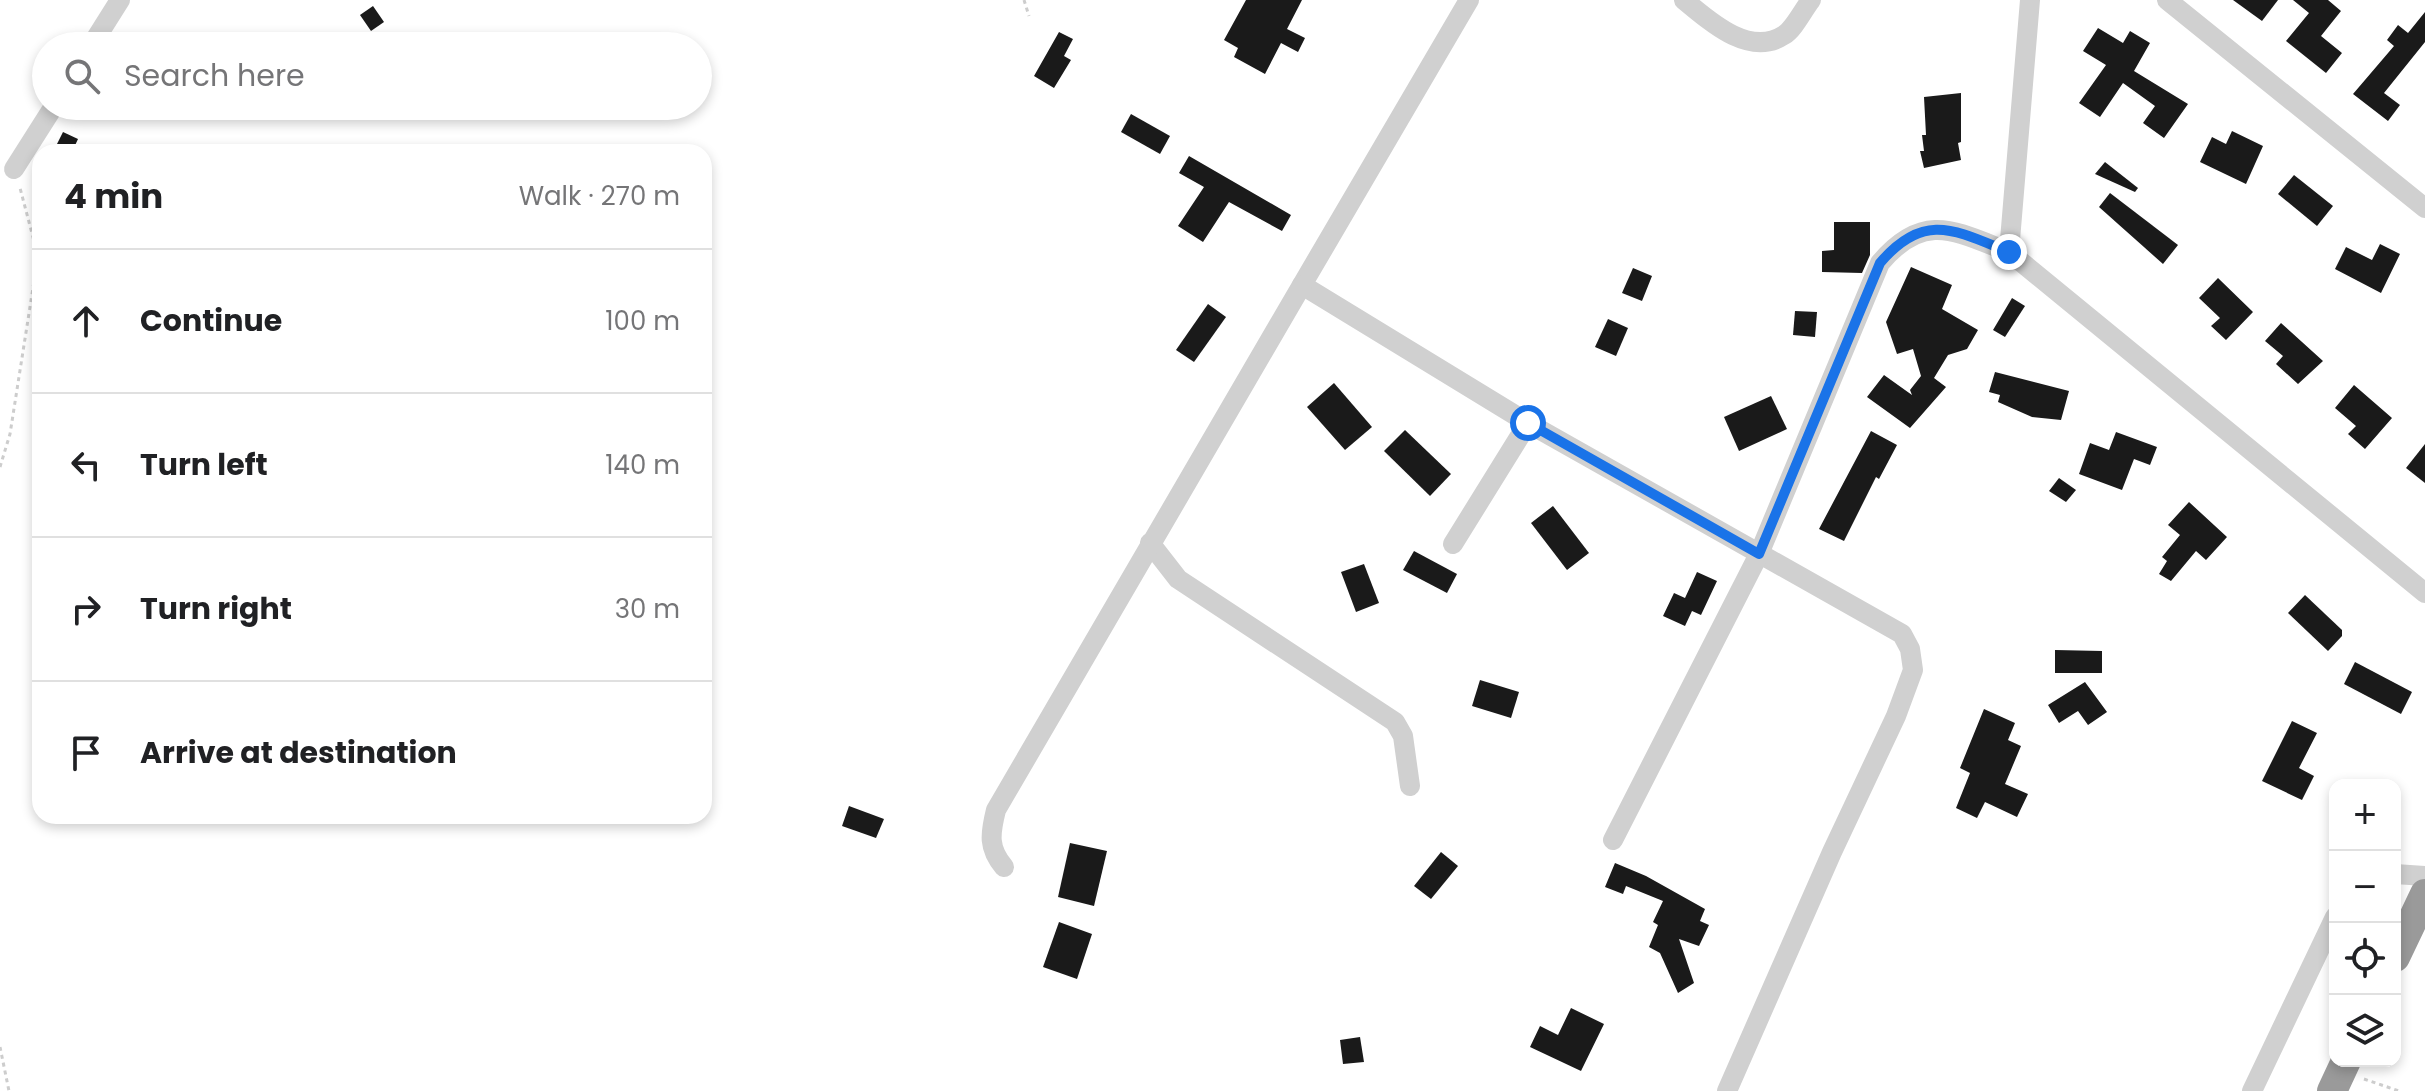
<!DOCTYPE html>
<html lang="en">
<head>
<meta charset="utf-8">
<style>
	body { margin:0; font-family:Poppins,sans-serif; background:#f6f6f6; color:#202124 }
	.controls { position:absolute; right:24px; bottom:24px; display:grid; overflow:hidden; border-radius:16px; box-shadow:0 4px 12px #0003 }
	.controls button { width:72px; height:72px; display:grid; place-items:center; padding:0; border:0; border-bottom:2px solid #e0e0e0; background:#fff; color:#202124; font:40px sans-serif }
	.stop { position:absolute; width:24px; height:24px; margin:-18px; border:6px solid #1a73e8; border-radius:50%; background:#fff }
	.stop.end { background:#1a73e8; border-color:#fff; box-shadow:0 2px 8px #0008 }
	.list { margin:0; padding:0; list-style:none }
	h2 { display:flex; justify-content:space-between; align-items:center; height:104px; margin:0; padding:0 32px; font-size:34px }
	h2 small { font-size:26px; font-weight:400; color:#757577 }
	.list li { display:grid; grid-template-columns:52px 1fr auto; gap:24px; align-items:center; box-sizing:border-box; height:144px; padding:0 32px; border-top:2px solid #e0e0e0 }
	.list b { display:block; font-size:30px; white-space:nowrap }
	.list em { font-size:26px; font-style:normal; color:#757577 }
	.icon { flex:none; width:44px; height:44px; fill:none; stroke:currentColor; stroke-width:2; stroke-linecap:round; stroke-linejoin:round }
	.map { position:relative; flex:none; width:2425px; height:1091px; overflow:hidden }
	.search { position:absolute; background:#fff; box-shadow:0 4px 12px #0003; left:32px; top:32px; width:680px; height:88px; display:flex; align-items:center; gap:20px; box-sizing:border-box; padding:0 28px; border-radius:44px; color:#757577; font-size:30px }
	.panel { position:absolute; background:#fff; box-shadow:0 4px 12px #0003; left:32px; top:144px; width:680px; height:680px; border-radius:24px }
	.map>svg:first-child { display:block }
	.building { fill:#1a1a1a }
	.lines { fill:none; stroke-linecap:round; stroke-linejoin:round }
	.path { stroke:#cdcdcd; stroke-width:3; stroke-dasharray:4 4; stroke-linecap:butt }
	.minor { stroke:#d0d0d0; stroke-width:20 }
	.highway { stroke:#9a9a9a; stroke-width:30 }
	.route { stroke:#1a73e8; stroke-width:10 }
</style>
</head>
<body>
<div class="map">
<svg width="2425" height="1091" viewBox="0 0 2425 1091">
	<rect width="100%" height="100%" fill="#fff"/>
	<!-- building -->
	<g class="building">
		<path d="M1246 0H1302L1287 29 1305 38 1298 52 1281 43 1265 74 1234 57 1238 48 1224 40Z"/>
		<path d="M2233 0H2278L2262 21Z"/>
		<path d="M2293 0H2328L2341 11 2321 36 2342 53 2326 73 2286 41 2309 13Z"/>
		<path d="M373 6 384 22 371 31 360 15Z"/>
		<path d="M2425 12V42L2384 93 2400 105 2388 121 2353 94 2394 46 2387 40 2398 25 2408 33Z"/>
		<path d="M2098 28 2123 43 2130 31 2150 43 2134 71 2188 104 2164 138 2143 123 2155 106 2123 83 2100 117 2079 103 2106 65 2083 51Z"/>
		<path d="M1059 32 1073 39 1064 56 1071 60 1054 88 1034 76Z"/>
		<path d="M1961 93V142L1958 143 1961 160 1924 168 1920 151H1924L1922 135H1926L1924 97Z"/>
		<path d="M1131 114 1170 136 1160 154 1121 132Z"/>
		<path d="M2232 131 2263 146 2246 184 2200 162 2212 137 2226 144Z"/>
		<path d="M63 132 78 139 72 152H53Z"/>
		<path d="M1189 156 1291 215 1282 231 1229 202 1203 242 1178 226 1204 187 1179 173Z"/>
		<path d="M2105 162 2138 188 2135 192 2095 174Z"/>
		<path d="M2294 175 2333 206 2317 226 2278 194Z"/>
		<path d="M2110 193 2178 245 2163 264 2099 207Z"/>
		<path d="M1834 222H1870V255L1862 273 1822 272V251L1834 250Z"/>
		<path d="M2380 244 2400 254 2381 293 2335 269 2346 247 2372 260Z"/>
		<path d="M1911 267 1952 285 1942 309 1978 330 1967 349 1948 355 1934 378 1946 387 1910 428 1867 397 1884 375 1912 395 1910 390 1921 376 1913 349 1897 354 1886 322Z"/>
		<path d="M1633 268 1652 276 1642 301 1622 293Z"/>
		<path d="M2218 278 2253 312 2226 340 2211 326 2220 318 2199 298Z"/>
		<path d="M2012 298 2025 306 2005 337 1993 330Z"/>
		<path d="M1208 304 1226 317 1194 362 1176 350Z"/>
		<path d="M1795 311 1817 312 1815 337 1793 335Z"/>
		<path d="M1608 319 1628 328 1616 356 1595 347Z"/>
		<path d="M2281 323 2323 361 2298 384 2276 364 2283 356 2265 341Z"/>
		<path d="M1995 372 2069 391 2061 420 2032 417 1998 402 2000 395 1989 392Z"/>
		<path d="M1334 383 1372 427 1345 450 1307 407Z"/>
		<path d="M2354 385 2392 418 2365 449 2348 434 2356 426 2335 408Z"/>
		<path d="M1771 396 1787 429 1739 451 1724 417Z"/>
		<path d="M1405 430 1451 474 1430 496 1384 451Z"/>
		<path d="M1871 431 1897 445 1879 479 1876 477 1844 541 1819 529Z"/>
		<path d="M2116 432 2157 447 2150 465 2134 459 2122 490 2079 474 2090 443 2109 450Z"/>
		<path d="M2425 444V483L2406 468Z"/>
		<path d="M2059 478 2076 490 2066 502 2049 491Z"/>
		<path d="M2189 502 2227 537 2206 560 2196 551 2171 581 2159 574 2167 561 2162 557 2180 535 2168 525Z"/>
		<path d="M1553 506 1589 553 1567 570 1531 523Z"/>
		<path d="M1414 551 1457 574 1447 593 1403 570Z"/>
		<path d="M1364 564 1379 603 1356 612 1341 572Z"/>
		<path d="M1697 572 1717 581 1701 615 1692 611 1685 626 1663 616 1674 593 1685 598Z"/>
		<path d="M2305 595 2342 630V636L2328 651 2288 613Z"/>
		<path d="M2055 650 2102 651V673H2055Z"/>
		<path d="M2355 662 2412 692 2401 714 2344 684Z"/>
		<path d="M1480 680 1519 692 1511 718 1472 706Z"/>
		<path d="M2085 682 2107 712 2088 725 2078 711 2059 723 2048 705Z"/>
		<path d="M1984 709 2015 723 2008 740 2021 746 2005 784 2028 794 2017 817 1985 802 1977 818 1956 808 1970 773 1960 768Z"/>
		<path d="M2292 721 2317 733 2299 768 2314 776 2302 800 2262 781Z"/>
		<path d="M849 806 884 819 876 838 842 826Z"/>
		<path d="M1070 843 1107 851 1094 906 1058 897Z"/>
		<path d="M1441 852 1458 866 1431 899 1414 886Z"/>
		<path d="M1615 863 1646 876 1705 909 1700 921 1709 925 1699 946 1679 939 1694 983 1678 993 1660 953 1649 947 1658 925 1653 922 1663 901 1626 886 1623 894 1605 887Z"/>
		<path d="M1059 922 1092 934 1077 979 1043 967Z"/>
		<path d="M1571 1008 1604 1024 1581 1071 1530 1047 1540 1026 1558 1035Z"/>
		<path d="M1360 1037 1364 1062 1343 1064 1340 1040Z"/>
	</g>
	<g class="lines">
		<!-- path -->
		<g class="path">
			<path d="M1024 0 1029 16"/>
			<path d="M0 467 10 434 38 256 20 188"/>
			<path d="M0 1047 9 1091"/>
			<path d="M2364 1079 2399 1091"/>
		</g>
		<!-- minor -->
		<g class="minor">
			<path d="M1469 0 1302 285 1528 423 1902 634 1910 649 1913 670 1896 716 1832 852 1727 1091"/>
			<path d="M1684 0C1708 20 1749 58 1784 35 1794 29 1803 10 1811 0"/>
			<path d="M2167 0 2425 208"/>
			<path d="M91 46 120 0"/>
			<path d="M14 169 54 106"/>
			<path d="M2009 252 2030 0"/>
			<path d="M1150 543 1178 579 1395 722 1403 736 1410 786"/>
			<path d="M1453 544 1528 423"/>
			<path d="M1613 840 1759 554 1880 263C1924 211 1955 231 2009 252L2425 593"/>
			<path d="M1004 867C988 848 990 834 996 810L1302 285"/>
			<path d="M2395 874 2425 876"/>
			<path d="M2252 1091 2335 917"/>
		</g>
		<!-- highway -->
		<g class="highway">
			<path d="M2395 957 2425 894"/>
			<path d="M2332 1091 2346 1061"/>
		</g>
	</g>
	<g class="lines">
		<!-- route -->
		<path class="route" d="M1528 423 1759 554 1880 263C1924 211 1955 230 2009 252"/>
	</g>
</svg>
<div class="controls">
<button>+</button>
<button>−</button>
<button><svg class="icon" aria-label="locate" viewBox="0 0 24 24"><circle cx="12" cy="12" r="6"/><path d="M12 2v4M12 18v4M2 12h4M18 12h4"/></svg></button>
<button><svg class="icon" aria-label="layers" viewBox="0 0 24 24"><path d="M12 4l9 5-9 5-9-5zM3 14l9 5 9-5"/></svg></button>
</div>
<div class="stop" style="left:1528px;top:423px"></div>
<div class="stop end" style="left:2009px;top:252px"></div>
<div class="search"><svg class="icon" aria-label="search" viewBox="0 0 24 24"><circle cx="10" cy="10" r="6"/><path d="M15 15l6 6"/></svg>Search here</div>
<section class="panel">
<h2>4 min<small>Walk · 270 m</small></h2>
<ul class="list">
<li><svg class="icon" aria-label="ahead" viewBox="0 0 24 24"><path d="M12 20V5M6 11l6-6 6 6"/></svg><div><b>Continue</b></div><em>100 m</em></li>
<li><svg class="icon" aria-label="left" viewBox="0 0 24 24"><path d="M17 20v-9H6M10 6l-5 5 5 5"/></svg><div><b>Turn left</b></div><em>140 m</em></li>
<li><svg class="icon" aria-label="right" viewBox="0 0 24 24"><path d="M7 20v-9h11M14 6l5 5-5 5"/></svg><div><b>Turn right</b></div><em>30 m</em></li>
<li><svg class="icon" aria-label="arrive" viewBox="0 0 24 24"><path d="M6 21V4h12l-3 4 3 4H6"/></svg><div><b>Arrive at destination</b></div></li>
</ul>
</section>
</div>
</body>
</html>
